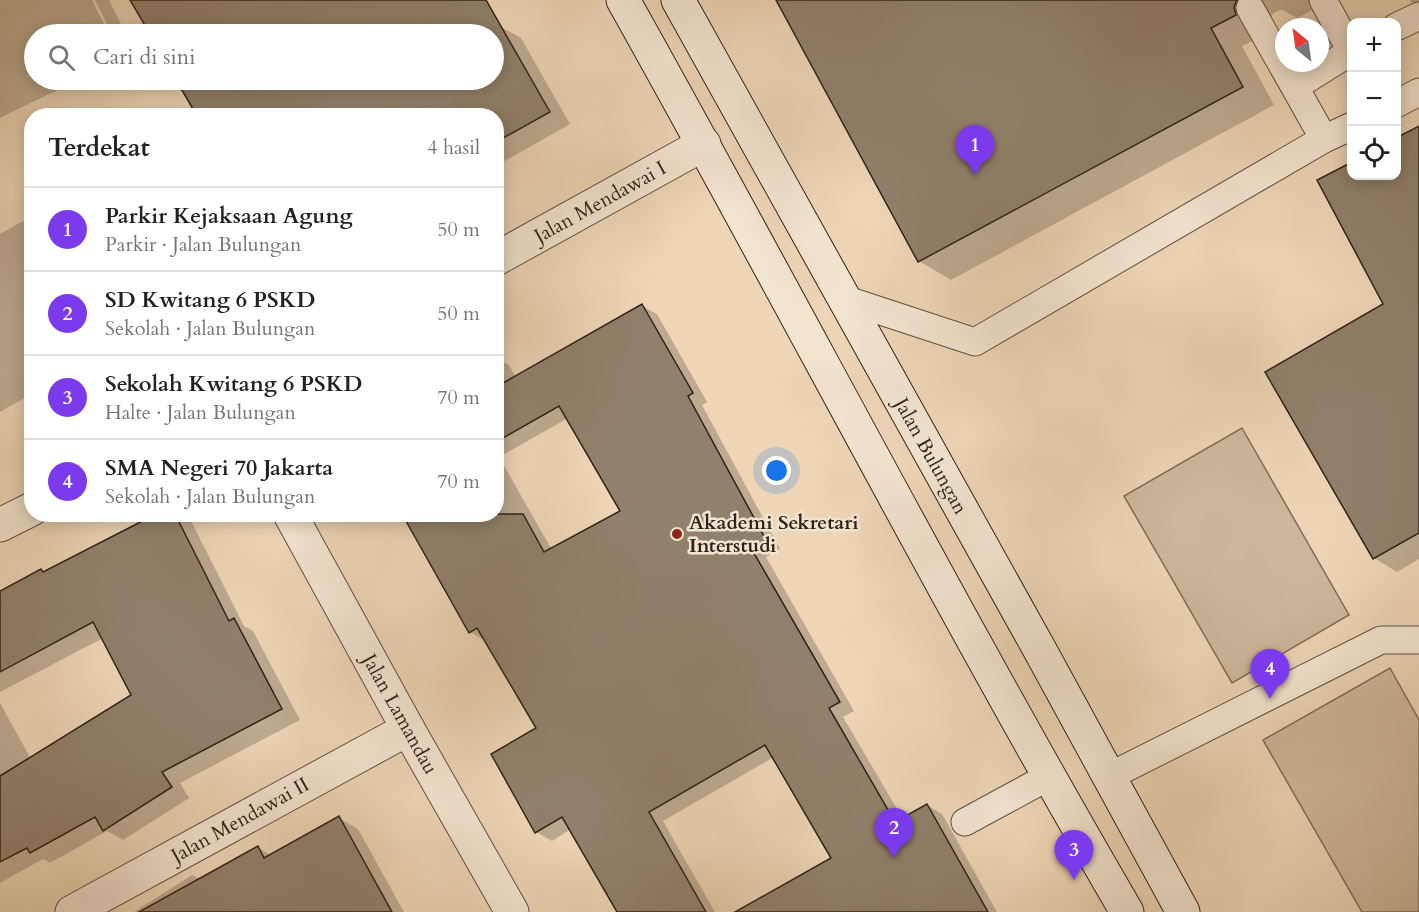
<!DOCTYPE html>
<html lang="id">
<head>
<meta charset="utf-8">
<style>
	body { margin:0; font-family:Cardo,serif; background:#f2f2f2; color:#222 }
	.controls { position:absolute; right:18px; top:18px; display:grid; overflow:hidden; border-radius:12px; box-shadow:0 3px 15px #0003 }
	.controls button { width:54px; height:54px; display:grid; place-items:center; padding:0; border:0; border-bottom:2px solid #e0e0e0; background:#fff; color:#222; font:30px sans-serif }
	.compass { position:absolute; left:1275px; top:18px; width:54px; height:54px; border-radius:50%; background:#fff; box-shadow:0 3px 15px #0003; rotate:331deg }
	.you { position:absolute; left:777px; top:471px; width:21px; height:21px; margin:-15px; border:4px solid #fff; border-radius:50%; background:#1a73e8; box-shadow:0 0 0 9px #1a73e833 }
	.badge { display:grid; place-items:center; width:39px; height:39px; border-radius:50%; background:#7c3aed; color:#fff; font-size:20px; font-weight:700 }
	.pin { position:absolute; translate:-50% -50px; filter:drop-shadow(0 2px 3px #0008) }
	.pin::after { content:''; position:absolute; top:32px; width:21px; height:18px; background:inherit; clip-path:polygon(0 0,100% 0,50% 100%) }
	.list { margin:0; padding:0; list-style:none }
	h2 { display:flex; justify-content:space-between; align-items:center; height:78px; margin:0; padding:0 24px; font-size:26px }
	h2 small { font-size:20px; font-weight:400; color:#767676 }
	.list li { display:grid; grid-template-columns:39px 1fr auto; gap:18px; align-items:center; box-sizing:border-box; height:84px; padding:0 24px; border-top:2px solid #e0e0e0 }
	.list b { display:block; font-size:22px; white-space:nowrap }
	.list p { margin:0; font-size:20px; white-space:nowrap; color:#767676 }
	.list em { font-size:20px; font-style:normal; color:#767676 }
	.icon { flex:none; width:33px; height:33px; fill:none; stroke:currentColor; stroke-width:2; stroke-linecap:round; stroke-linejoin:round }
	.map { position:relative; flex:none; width:1419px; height:912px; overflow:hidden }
	.search { position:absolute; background:#fff; box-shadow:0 3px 15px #0003; left:24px; top:24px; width:480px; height:66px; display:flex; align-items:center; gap:15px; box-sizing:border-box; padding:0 21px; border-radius:33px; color:#767676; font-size:22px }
	.panel { position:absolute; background:#fff; box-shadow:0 3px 15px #0003; left:24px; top:108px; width:480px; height:414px; border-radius:24px }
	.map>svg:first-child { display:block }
	.green { fill:#cdb79b; stroke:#7e6d5a; stroke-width:1.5 }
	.shadow { fill:#0003; fill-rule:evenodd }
	.building { fill:#91806b; stroke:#2e231a; stroke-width:1.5 }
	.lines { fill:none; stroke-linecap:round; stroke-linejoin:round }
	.lane-casing { stroke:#5e5041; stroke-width:29 }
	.street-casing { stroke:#5e5041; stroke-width:35 }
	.secondary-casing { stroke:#2e231a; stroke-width:35 }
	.lane { stroke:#f3e4d0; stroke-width:27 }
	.street { stroke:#f3e4d0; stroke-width:33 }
	.secondary { stroke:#f3e4d0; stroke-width:33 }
	.poi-dot { fill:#8f2418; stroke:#f3e4d0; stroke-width:2 }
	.labels { text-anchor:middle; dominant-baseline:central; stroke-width:5; stroke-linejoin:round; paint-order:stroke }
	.street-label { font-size:20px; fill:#2e231a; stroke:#f3e4d0 }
	.poi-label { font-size:20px; font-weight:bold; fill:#2e231a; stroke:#f3e4d0; text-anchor:start }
</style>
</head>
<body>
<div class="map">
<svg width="1419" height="912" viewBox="0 0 1419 912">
	<rect width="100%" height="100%" fill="#edd5b6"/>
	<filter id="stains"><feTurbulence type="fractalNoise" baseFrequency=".00333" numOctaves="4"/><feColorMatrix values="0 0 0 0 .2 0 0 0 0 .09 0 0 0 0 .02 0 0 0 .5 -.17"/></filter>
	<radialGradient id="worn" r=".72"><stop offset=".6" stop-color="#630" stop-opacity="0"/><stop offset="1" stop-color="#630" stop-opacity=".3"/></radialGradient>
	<!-- green -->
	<g class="green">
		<path d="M1242 428 1349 615 1232 683 1124 496Z"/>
		<path d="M1390 668 1419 720V912H1362L1263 740Z"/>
	</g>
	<!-- shadow -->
	<g class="shadow">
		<path d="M0 0H92L109 34H34V80H78L0 118Z"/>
		<path d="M95 0H109L126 34H112Z"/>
		<path d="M131 0H486L501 27 521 38 570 124 496 166V116H199L178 80H494V34H152Z"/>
		<path d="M778 0H1332L1297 18 1282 10 1275 12 1268 19 1267 34 1242 46 1274 105 951 280 919 261Z"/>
		<path d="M1410 0H1419V6L1411 2Z"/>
		<path d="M1419 128V559L1397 572 1374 558 1385 305 1352 176H1396Z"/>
		<path d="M32 216V394L0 412V234Z"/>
		<path d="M642 306 657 314 707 402 702 405 780 549 766 557 854 711 843 717 903 819 927 805 942 814 997 912H738L833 858 774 757 663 821 715 912H619L571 829 552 841 536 832 538 729 486 641 470 632 496 514V358L509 365 516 377ZM568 418 622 511 552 550 499 457Z"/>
		<path d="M159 514H181L190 519 244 626 253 631 300 720 180 783 189 798 123 840 107 831 50 863 43 859 0 883V703L31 759 133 695 103 638 0 692V592L41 570 45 572Z"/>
		<path d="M339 818 358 829 404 912H134L192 875 201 879 258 848 271 855Z"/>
	</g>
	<!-- building -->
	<g class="building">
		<path d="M130 0H486L550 112 496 142V116H197L176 80H494V34H150Z"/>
		<path d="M776 0H1237L1234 7 1236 15 1211 28 1243 87 918 262Z"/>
		<path d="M1419 126V533L1373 559 1265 372 1383 304 1317 180 1352 162V176H1396V138Z"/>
		<path d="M642 304 693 393 688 396 766 540 751 548 840 702 829 708 895 822 927 804 988 912H735L831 858 765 745 649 812 706 912H617L562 817 535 833 491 754 536 728 477 628 469 633 402 514H523L544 552 620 511 559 406 496 442V387Z"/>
		<path d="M156 514H175L229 621 234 618 282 709 162 772 172 787 103 831 95 817 30 853 27 848 0 862V776L131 695 93 622 0 672V591L41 569 43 572Z"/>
		<path d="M339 816 392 912H139L258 846 264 858Z"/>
	</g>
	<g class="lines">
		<defs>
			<g id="lane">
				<path d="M1323 0 1352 53"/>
				<path d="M1250 8 1324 139"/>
				<path d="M1396 27 1419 16"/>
				<path d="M1296 86 1352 51"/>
				<path d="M1396 104 1419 92"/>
				<path d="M844 299 975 342 1324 139 1352 126"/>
				<path d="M1108 777 1381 640H1419"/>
				<path d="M965 822 1048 777"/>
			</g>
			<g id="street">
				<path d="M496 259 704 144"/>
				<path d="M290 514 408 729 512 912"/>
				<path d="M0 525 32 509"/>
				<path d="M72 912 408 729"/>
			</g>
			<g id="secondary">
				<path d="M623 0C793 303 952 612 1127 912"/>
				<path d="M678 0 1041 652 1183 912"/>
			</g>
		</defs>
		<!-- lane casing -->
		<use href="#lane" class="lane-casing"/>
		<!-- street casing -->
		<use href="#street" class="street-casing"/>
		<!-- secondary casing -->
		<use href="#secondary" class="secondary-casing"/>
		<!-- lane -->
		<use href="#lane" class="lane"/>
		<!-- street -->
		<use href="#street" class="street"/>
		<!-- secondary -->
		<use href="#secondary" class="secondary"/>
	</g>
	<!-- markers -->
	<circle class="poi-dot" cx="677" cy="534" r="6"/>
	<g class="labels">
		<!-- street labels -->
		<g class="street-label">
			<text transform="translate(600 202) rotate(-29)">Jalan Mendawai I</text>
			<text transform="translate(931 456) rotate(61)">Jalan Bulungan</text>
			<text transform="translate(400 714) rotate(61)">Jalan Lamandau</text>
			<text transform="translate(240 820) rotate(-29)">Jalan Mendawai II</text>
		</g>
		<!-- poi labels -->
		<g class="poi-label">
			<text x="689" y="522">Akademi Sekretari<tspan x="689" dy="23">Interstudi</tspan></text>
		</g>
	</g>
	<rect width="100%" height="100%" filter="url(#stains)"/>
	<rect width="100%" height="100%" fill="url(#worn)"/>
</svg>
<div class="controls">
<button>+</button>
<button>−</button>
<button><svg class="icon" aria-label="locate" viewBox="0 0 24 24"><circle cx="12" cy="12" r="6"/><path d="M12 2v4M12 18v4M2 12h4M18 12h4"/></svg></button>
</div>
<svg class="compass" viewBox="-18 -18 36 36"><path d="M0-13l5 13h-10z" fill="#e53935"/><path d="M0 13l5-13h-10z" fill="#767676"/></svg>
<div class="you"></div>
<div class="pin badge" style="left:975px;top:175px">1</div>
<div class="pin badge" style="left:894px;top:858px">2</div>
<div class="pin badge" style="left:1074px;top:880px">3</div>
<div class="pin badge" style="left:1270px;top:699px">4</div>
<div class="search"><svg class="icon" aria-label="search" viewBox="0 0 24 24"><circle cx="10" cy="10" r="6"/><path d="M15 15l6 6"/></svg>Cari di sini</div>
<section class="panel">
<h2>Terdekat<small>4 hasil</small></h2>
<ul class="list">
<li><span class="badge">1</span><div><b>Parkir Kejaksaan Agung</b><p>Parkir · Jalan Bulungan</p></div><em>50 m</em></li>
<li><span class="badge">2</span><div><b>SD Kwitang 6 PSKD</b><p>Sekolah · Jalan Bulungan</p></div><em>50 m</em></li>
<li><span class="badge">3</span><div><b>Sekolah Kwitang 6 PSKD</b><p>Halte · Jalan Bulungan</p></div><em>70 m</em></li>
<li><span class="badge">4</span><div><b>SMA Negeri 70 Jakarta</b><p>Sekolah · Jalan Bulungan</p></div><em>70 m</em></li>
</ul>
</section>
</div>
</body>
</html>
